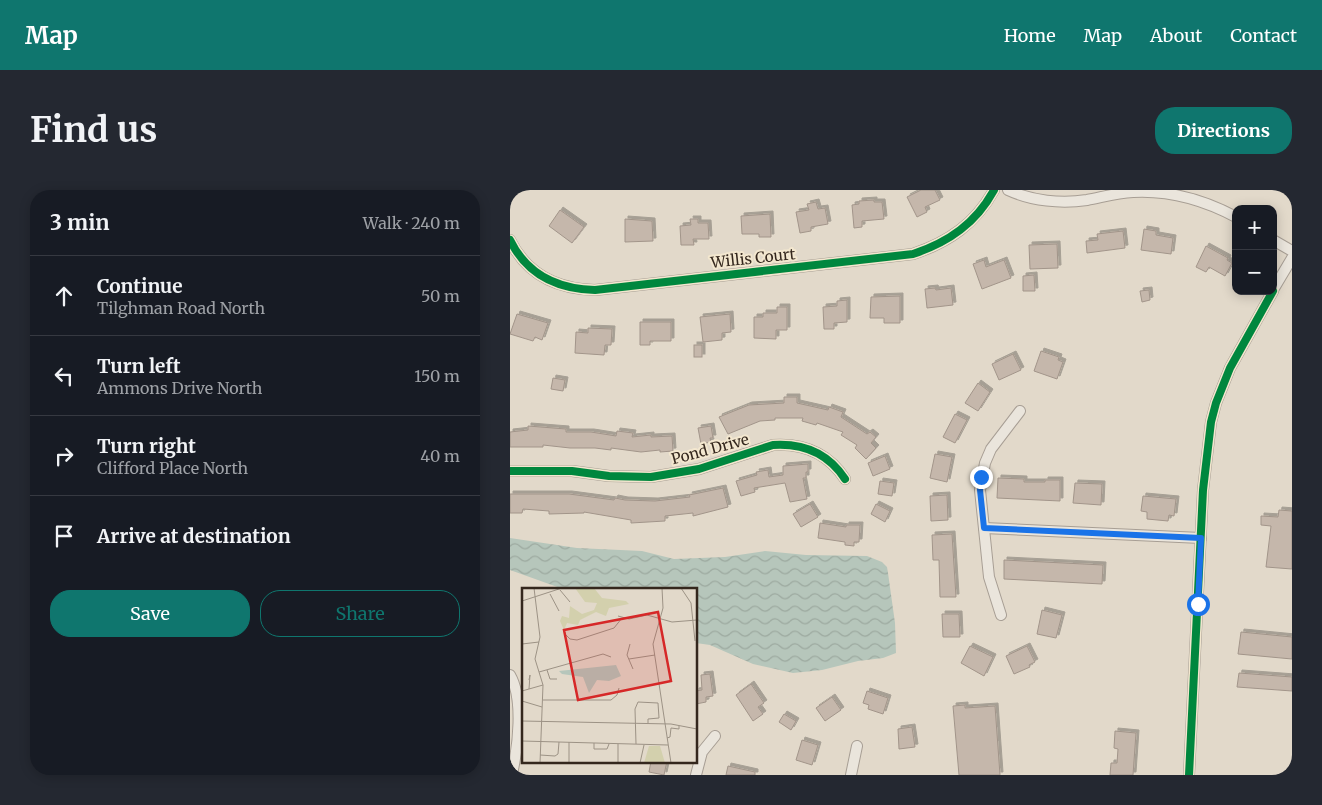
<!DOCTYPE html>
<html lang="en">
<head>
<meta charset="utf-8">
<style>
	body { margin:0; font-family:Merriweather,serif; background:#242831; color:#f1f3f6 }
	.controls { position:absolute; right:15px; top:15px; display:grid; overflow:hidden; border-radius:10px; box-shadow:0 2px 12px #0003 }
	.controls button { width:45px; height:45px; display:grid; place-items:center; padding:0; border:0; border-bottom:1px solid #363941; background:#171b24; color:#f1f3f6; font:25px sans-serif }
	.stop { position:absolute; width:15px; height:15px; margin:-11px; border:4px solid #1a73e8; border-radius:50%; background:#fff }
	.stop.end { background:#1a73e8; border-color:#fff; box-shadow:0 1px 5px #0008 }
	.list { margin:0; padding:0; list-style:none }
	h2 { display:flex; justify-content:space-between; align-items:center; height:65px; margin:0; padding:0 20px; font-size:21px }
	h2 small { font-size:16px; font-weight:400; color:#9ea1a6 }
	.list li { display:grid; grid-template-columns:32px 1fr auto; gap:15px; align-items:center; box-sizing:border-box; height:80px; padding:0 20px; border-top:1px solid #363941 }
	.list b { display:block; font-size:19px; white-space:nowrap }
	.list p { margin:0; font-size:16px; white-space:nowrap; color:#9ea1a6 }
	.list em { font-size:16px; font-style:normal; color:#9ea1a6 }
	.actions { display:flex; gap:10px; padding:15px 20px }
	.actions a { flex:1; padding:11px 0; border:1px solid #0f766e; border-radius:20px; text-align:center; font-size:18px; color:#0f766e }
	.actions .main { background:#0f766e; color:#fff }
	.icon { flex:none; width:28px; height:28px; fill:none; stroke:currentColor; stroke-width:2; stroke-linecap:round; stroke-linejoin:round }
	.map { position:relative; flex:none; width:782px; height:585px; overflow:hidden; border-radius:20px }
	header { display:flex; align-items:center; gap:30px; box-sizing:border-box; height:70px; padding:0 25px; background:#0f766e; color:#fff }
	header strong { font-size:24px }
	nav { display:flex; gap:28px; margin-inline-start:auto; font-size:18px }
	.intro { display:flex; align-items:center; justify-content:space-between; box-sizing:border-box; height:120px; padding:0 30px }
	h1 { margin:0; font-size:35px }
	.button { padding:12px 22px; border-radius:20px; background:#0f766e; color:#fff; font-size:18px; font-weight:700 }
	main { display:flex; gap:30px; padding:0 30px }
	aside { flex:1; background:#171b24; border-radius:20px; box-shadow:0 2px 12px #0003 }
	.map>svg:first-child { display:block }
	.water { fill:url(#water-waves) }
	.building { fill:#c5b7ab; stroke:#a2958a; filter:url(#shadow) }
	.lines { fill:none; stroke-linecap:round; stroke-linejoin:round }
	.minor-casing { stroke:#a79e94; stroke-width:12 }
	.minor { stroke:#eae5dc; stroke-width:10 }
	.cycleway-casing { stroke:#f3e7cf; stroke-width:11 }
	.cycleway { stroke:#00873e; stroke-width:8 }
	.route { stroke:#1a73e8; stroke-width:6 }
	.labels { text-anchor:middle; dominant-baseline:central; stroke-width:4; stroke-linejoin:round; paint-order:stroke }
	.street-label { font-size:15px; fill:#34271d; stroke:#f3e7cf }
	.inset-road { fill:none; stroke:#9c9285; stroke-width:1 }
	.view { fill:#d62828; fill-opacity:0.15; stroke:#d62828; stroke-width:2.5 }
	.inset-edge { fill:none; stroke:#34271d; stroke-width:2.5 }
</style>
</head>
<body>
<header>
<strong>Map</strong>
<nav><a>Home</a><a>Map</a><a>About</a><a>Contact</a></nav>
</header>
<div class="intro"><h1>Find us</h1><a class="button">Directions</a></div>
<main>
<aside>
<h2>3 min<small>Walk · 240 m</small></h2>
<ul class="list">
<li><svg class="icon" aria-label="ahead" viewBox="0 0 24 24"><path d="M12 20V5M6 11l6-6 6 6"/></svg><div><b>Continue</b><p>Tilghman Road North</p></div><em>50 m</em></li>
<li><svg class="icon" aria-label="left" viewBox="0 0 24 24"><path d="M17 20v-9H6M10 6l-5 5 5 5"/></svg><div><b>Turn left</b><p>Ammons Drive North</p></div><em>150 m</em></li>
<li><svg class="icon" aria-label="right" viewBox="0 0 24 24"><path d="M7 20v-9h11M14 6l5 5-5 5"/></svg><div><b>Turn right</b><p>Clifford Place North</p></div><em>40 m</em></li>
<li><svg class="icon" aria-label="arrive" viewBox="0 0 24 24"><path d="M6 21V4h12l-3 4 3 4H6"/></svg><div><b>Arrive at destination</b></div></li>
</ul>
<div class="actions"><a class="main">Save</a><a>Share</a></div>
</aside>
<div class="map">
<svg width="782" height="585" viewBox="0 0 782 585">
	<defs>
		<pattern id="water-waves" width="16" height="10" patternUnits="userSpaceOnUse" patternTransform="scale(1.25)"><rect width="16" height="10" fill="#b6c6bb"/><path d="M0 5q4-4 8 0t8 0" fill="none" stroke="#9daaa0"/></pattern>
		<filter id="shadow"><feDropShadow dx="3" dy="-3" stdDeviation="0" flood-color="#0004"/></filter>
	</defs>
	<rect width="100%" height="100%" fill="#e2d9ca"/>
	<!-- water -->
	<path class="water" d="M0 348 67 358 132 361 164 369 215 367 255 361 296 365 357 366 372 372 377 377 378 383 385 433 386 463 373 468 348 471 312 480 283 483 243 474 200 455 186 453V399H53L0 380Z"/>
	<!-- building -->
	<g class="building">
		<path d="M411 0H425L430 10 415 17 417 22 407 27 397 7Z"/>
		<path d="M364 10V12H372L374 29 352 31V37L344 38 342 15 349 14V11Z"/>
		<path d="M306 12 308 19 315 18 318 34 301 37V41L290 43 286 22 299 20 297 14Z"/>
		<path d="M50 20 74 37 62 53 39 36Z"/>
		<path d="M260 24 261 47H249V44H232L231 26Z"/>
		<path d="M115 29 142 31 143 51 115 52Z"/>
		<path d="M180 29H188V33H198L199 49H183L184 55H171L170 36 181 35Z"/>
		<path d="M634 39 646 41V45L663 48 661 64 631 60Z"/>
		<path d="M613 41 615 58 577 63 576 51 588 50 587 44Z"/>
		<path d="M547 54 548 78 520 79 519 55Z"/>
		<path d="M696 56 718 68 717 70 722 73 715 86 699 77 696 82 686 77Z"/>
		<path d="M474 70 476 77 494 70 501 88 472 99 463 74Z"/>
		<path d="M524 85 525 101H513V86Z"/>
		<path d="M425 98 426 100 441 98 443 115 417 118 415 99Z"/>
		<path d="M639 100 640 110 632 112 630 101Z"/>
		<path d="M390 106V133H374V128H360L361 107Z"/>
		<path d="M337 110V132L324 133V139H314L313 117 327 116V111Z"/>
		<path d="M267 117H277V140H266V149L244 148V127H253V123H267Z"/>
		<path d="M7 124 38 133 32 150 25 147 23 151 0 144Z"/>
		<path d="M220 124 221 142 212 143V150L193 152 190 127Z"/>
		<path d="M130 132H161V151H140V155H130Z"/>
		<path d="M78 138 102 139 101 155H95L94 165 65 163 66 142 78 143Z"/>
		<rect x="184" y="155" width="8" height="12"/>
		<path d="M531 161 549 167 548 170 553 172 547 189 524 181Z"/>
		<path d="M503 164 511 180 489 190 482 174Z"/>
		<path d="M43 188 55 190 53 201 41 199Z"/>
		<path d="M468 193 480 202 468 221 455 213Z"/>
		<path d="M274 207H287V213L318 220 319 217 333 222 331 227 357 244 360 242 366 247 361 253 366 258 356 269 345 258 347 255 331 245 333 242 307 233 306 235 292 231 293 228H265V230L250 231 218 244 209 227 239 215 274 213Z"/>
		<path d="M445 224 457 230 445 253 433 247Z"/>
		<path d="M18 236 56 239V242H81L106 246 107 241 123 243 122 247 141 245V247L162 246 163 261 150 262V260L131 262 101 258V260L85 258H60L33 255V257H0V242L18 240Z"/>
		<path d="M201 236 203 248H200L201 252 191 254 188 238Z"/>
		<path d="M425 264 442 267 437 292 420 288Z"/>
		<path d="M375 266 380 279 363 286 358 273Z"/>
		<path d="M298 274V282H296V288H293L297 309 280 312 275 293 244 298 245 302 231 306 226 291 247 285 246 282 258 280 259 287 273 285V276Z"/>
		<path d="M488 288 514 289V292H535V290H550V311L487 308Z"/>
		<path d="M370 291 384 293 382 306 368 304Z"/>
		<path d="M565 293 592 294 591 315 563 313Z"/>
		<path d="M213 298 218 317 183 326V323L155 326V331L121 333V330L74 322V323L39 324V321L13 319 12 323H0V304H59L104 310 105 308 115 310 145 311 180 307 179 305Z"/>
		<path d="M437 305 438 330 421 331 420 306Z"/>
		<path d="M633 306 666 309 664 326 659 325 658 331 637 329V322L631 321Z"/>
		<path d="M300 314 308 327 291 337 283 324Z"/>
		<path d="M366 314 380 321 375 332 361 324Z"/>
		<path d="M769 320 782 321V379L756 377 761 336 751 335V326L768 327Z"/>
		<path d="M310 333 336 337V335H350L349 352H344V356L335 355V352L308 348Z"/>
		<path d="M442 344 446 407H430L429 370H423L422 345Z"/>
		<path d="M494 370 593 375 592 394 494 389Z"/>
		<path d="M532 420 552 425 546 448 527 444Z"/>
		<path d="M432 424H449L450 447H433Z"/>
		<path d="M731 442 782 447V469L728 464Z"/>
		<path d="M460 456 483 467 474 486 451 473Z"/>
		<path d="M517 456 525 472 519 475 520 477 504 484 496 466Z"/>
		<path d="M729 483 782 487V501L727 497Z"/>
		<path d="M200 484 203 506 196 507V512L186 514V501L192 500 191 485Z"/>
		<path d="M241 494 254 513 248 517 253 524 243 531 226 505Z"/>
		<path d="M357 501 378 508 373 524 358 519 359 515 353 513Z"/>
		<path d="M322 507 331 520 315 531 306 518Z"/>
		<path d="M455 515V518L485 516 490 585H449L443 516Z"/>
		<path d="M274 524 286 531 281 540 269 532Z"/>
		<path d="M402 537 405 557 389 559 388 539Z"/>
		<path d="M605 541 626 543 623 585H600L601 573H607L608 559 604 558Z"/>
		<path d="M292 550 308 555 302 575 286 570Z"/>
		<path d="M141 571H157L154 585 139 582Z"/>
		<path d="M218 576 245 582V585H216Z"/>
	</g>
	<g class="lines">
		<defs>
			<g id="minor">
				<path d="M498 0C522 11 551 14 577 10 593 7 607 3 623 2 660 0 694 10 726 27"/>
				<path d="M0 50C17 85 47 99 85 100L403 64C439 52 466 33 484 0"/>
				<path d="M763 50 782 61"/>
				<path d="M763 100 782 68"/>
				<path d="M0 281H62L99 286 141 287 189 279 263 255C294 253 318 263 335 289"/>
				<path d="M474 338 691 348"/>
				<path d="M491 425 479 387 470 300 475 273 481 259 510 221"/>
				<path d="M0 485C14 509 8 557 2 584"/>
				<path d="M186 585 192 562 205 546"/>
				<path d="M341 585 347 556"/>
				<path d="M679 585 693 300 701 232 706 213 720 178 763 101"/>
			</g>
		</defs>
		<!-- minor casing -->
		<use href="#minor" class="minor-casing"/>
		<!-- minor -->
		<use href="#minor" class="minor"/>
		<defs>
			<g id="cycleway">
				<path d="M0 50C17 85 47 99 85 100L403 64C439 52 466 33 484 0"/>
				<path d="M0 281H62L99 286 141 287 189 279 263 255C294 253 318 263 335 289"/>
				<path d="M679 585 693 300 701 232 706 213 720 178 763 101"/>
			</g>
		</defs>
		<!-- cycleway casing -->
		<use href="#cycleway" class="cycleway-casing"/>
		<!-- cycleway -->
		<use href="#cycleway" class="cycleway"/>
	</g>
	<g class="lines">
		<!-- route -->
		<path class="route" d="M471 287 470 300 474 338 691 348 688 414"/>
	</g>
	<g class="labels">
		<!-- street labels -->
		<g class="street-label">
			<text transform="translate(243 68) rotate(-6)">Willis Court</text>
			<text transform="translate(200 259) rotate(-15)">Pond Drive</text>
		</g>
	</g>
	<!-- overview -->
	<g transform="translate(12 398)">
		<rect width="175" height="175" fill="#e2d9ca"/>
		<path d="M53 0H72L80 10 104 13 107 16 87 20 84 28 74 24 58 32 56 37 45 35 42 42 38 33 40 28 47 30 48 18 60 26 72 22 75 15 63 14Z" fill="#d3d0ad"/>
		<path d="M127 158H138L143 175H122Z" fill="#d3d0ad"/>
		<path d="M94 77 99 88 87 93 75 92 67 105 61 89 40 86 37 83Z" fill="#b6c6bb"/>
		<path class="inset-road" d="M12 0 18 49 13 71 21 97 18 175M140 0 141 20 131 56 149 175M159 0 169 15 173 53M38 2 48 14M28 6 37 23M0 13 40 0M96 28 107 31 125 27 150 34 175 32M42 45 48 51 55 52 92 40 100 30M0 56 17 54M108 56 105 67 111 81M107 71 133 67M25 82 28 91H35M17 84 81 66 89 69M7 92 8 87 7 101M0 103 21 97M21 112H89L95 107 97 100M0 113 20 119M113 121 116 114 136 115 137 130 126 131V135M113 121 114 156M0 133 149 136 175 141M145 150 148 149 149 140 157 141V138M0 153 146 157M47 154V175M72 155V161H85L87 156M18 167 33 168M33 168 36 166 37 154M96 175V156M118 175 122 157"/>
		<path class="view" d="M136 24 149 93 56 112 42 42Z"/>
		<rect width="175" height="175" class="inset-edge"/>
	</g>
</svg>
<div class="controls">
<button>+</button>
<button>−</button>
</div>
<div class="stop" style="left:688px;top:414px"></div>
<div class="stop end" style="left:471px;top:287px"></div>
</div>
</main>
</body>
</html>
